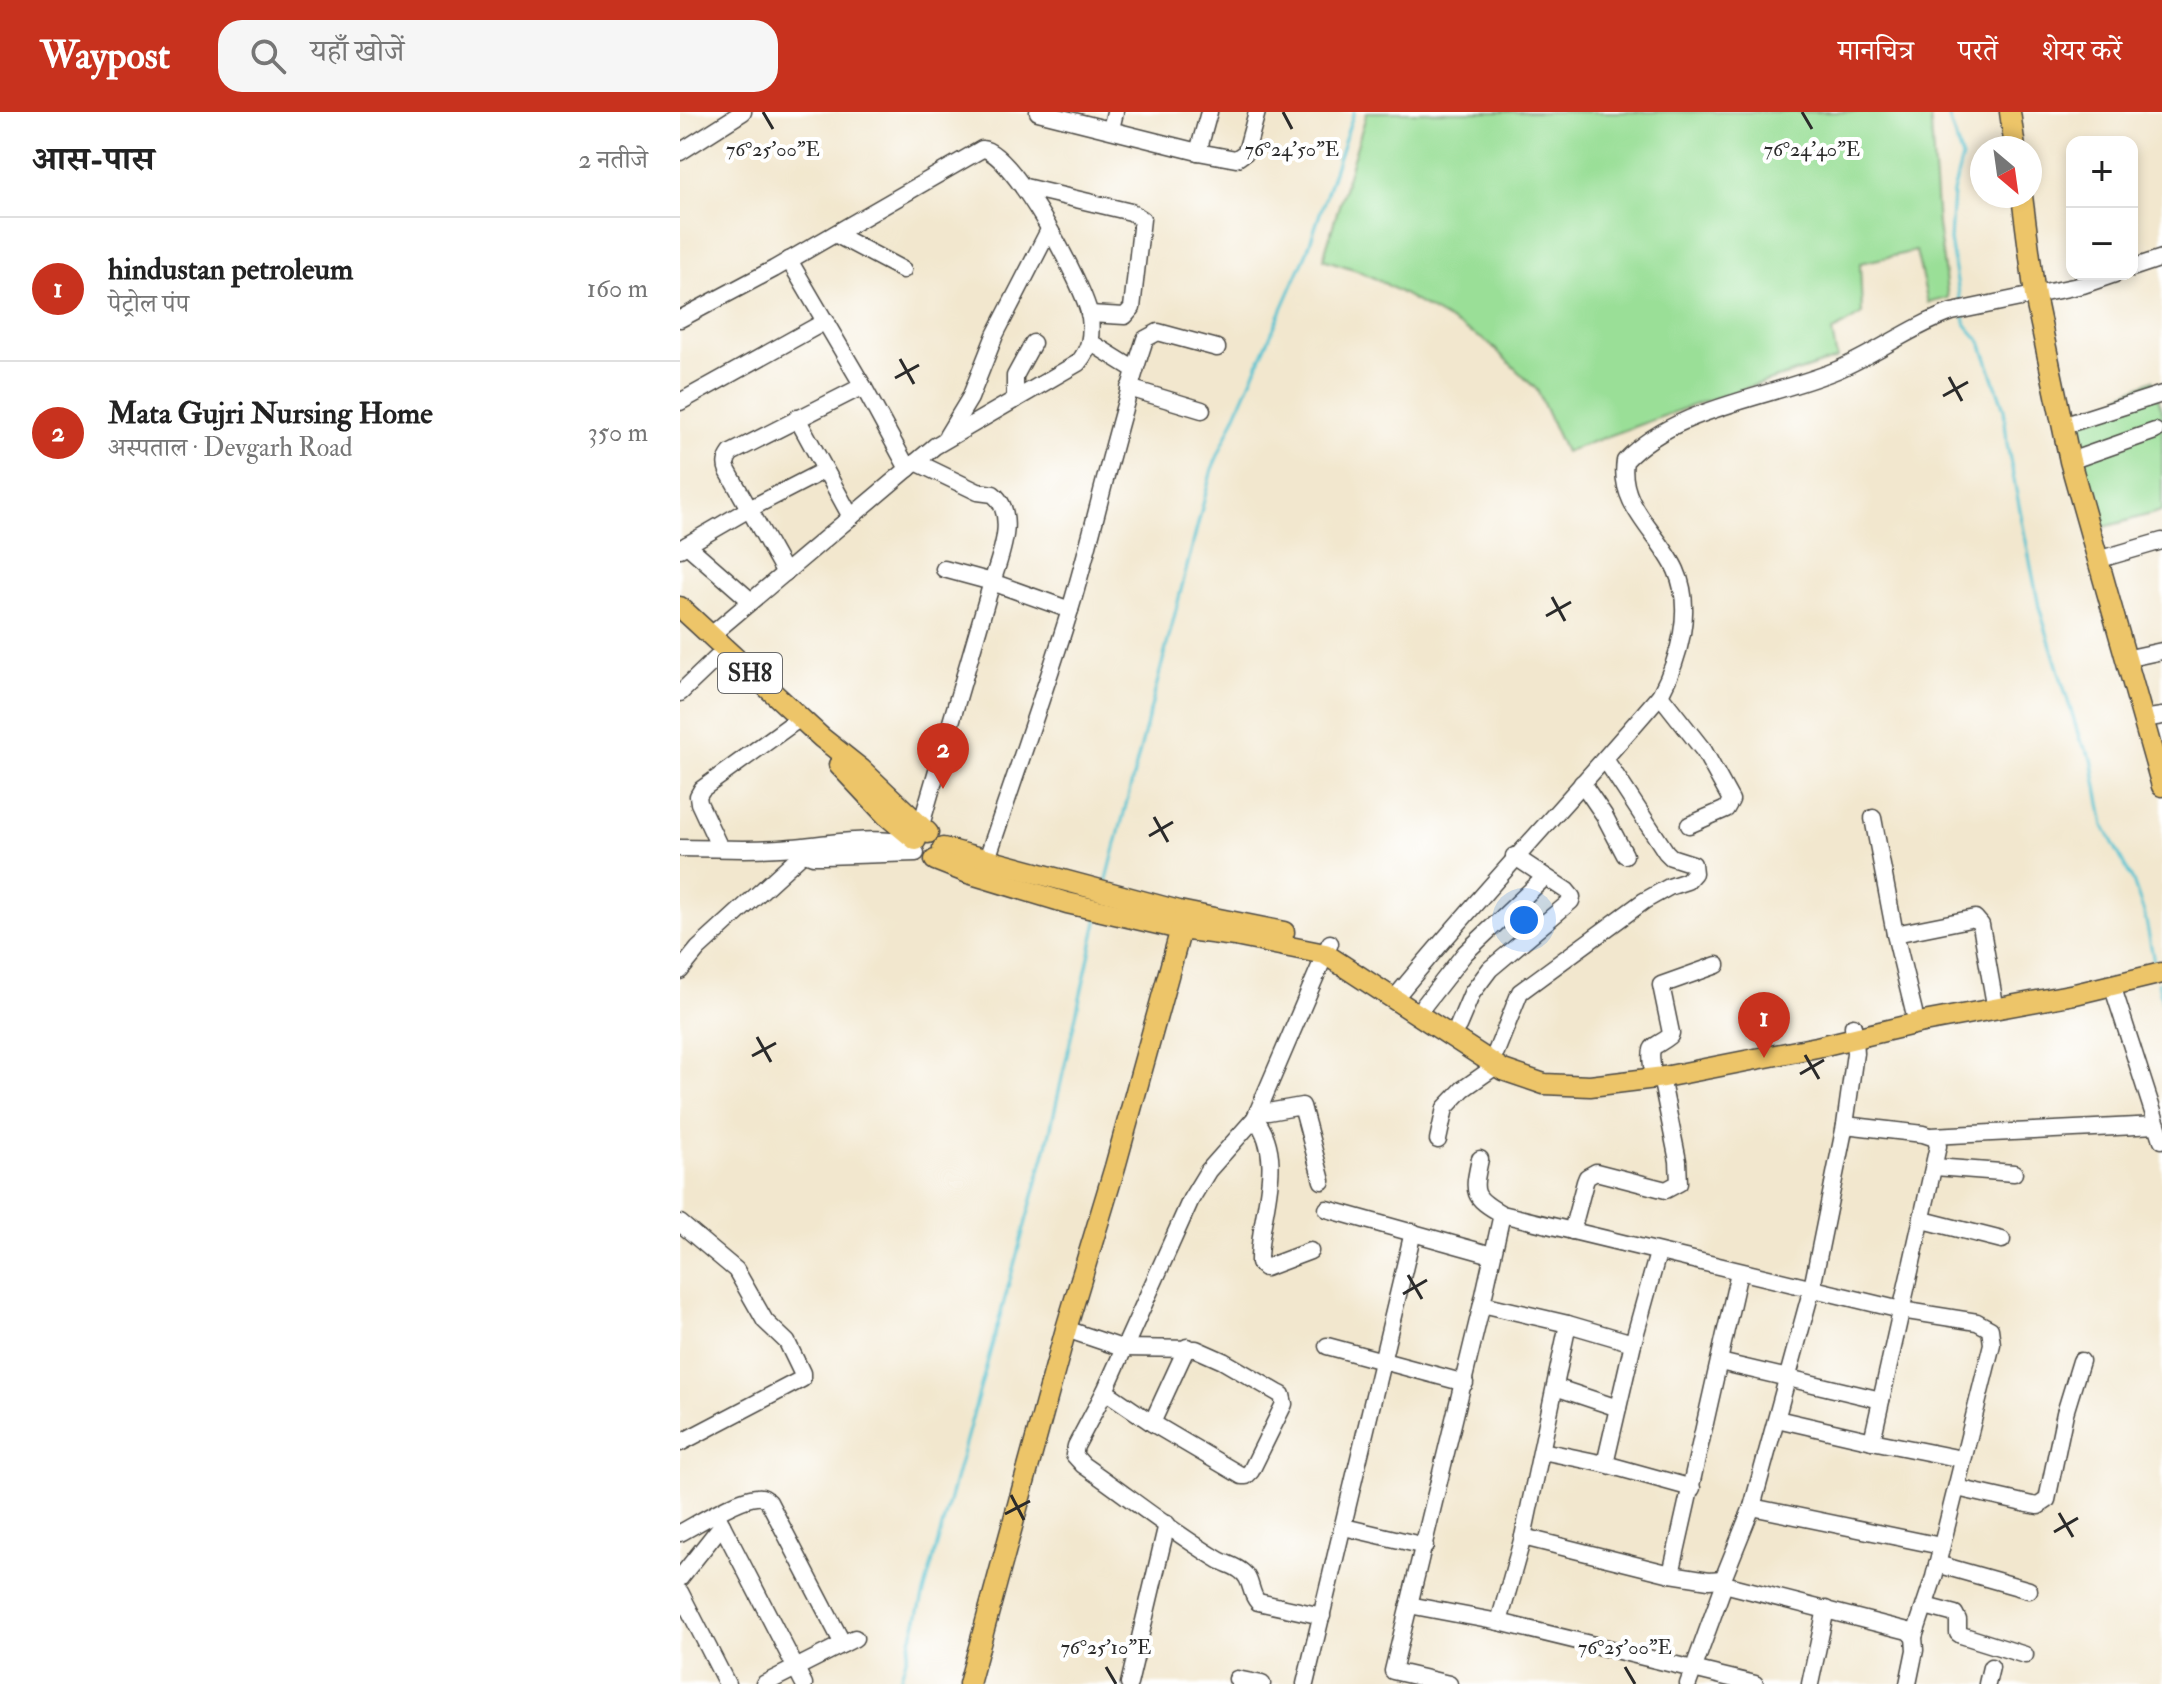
<!DOCTYPE html>
<html lang="hi">
<head>
<meta charset="utf-8">
<style>
	body { margin:0; font-family:"IM FELL Double Pica","Noto Serif Devanagari",serif; background:#f6f6f6; color:#222 }
	.controls { position:absolute; right:24px; top:24px; display:grid; overflow:hidden; border-radius:16px; box-shadow:0 4px 12px #0003 }
	.controls button { width:72px; height:72px; display:grid; place-items:center; padding:0; border:0; border-bottom:2px solid #e0e0e0; background:#fff; color:#222; font:40px sans-serif }
	.compass { position:absolute; left:1290px; top:24px; width:72px; height:72px; border-radius:50%; background:#fff; box-shadow:0 4px 12px #0003; rotate:151deg }
	.you { position:absolute; left:844px; top:808px; width:28px; height:28px; margin:-20px; border:6px solid #fff; border-radius:50%; background:#1a73e8; box-shadow:0 0 0 12px #1a73e833 }
	.badge { display:grid; place-items:center; width:52px; height:52px; border-radius:50%; background:#c8321e; color:#fff; font-size:26px; font-weight:700 }
	.pin { position:absolute; translate:-50% -66px; filter:drop-shadow(0 2px 4px #0008) }
	.pin::after { content:''; position:absolute; top:42px; width:28px; height:24px; background:inherit; clip-path:polygon(0 0,100% 0,50% 100%) }
	.list { margin:0; padding:0; list-style:none }
	h2 { display:flex; justify-content:space-between; align-items:center; height:104px; margin:0; padding:0 32px; font-size:34px }
	h2 small { font-size:26px; font-weight:400; color:#767676 }
	.list li { display:grid; grid-template-columns:52px 1fr auto; gap:24px; align-items:center; box-sizing:border-box; height:144px; padding:0 32px; border-top:2px solid #e0e0e0 }
	.list b { display:block; font-size:30px; white-space:nowrap }
	.list p { margin:0; font-size:26px; white-space:nowrap; color:#767676 }
	.list em { font-size:26px; font-style:normal; color:#767676 }
	.icon { flex:none; width:44px; height:44px; fill:none; stroke:currentColor; stroke-width:2; stroke-linecap:round; stroke-linejoin:round }
	.map { position:relative; flex:none; width:1482px; height:1572px; overflow:hidden }
	header { display:flex; align-items:center; gap:48px; box-sizing:border-box; height:112px; padding:0 40px; background:#c8321e; color:#fff }
	header strong { font-size:38px }
	nav { display:flex; gap:44px; margin-inline-start:auto; font-size:28px }
	.search { width:560px; height:72px; background:#f6f6f6; display:flex; align-items:center; gap:20px; box-sizing:border-box; padding:0 28px; border-radius:24px; color:#767676; font-size:30px }
	main { display:flex }
	aside { flex:1; background:#fff }
	.map>svg:first-child { display:block }
	.green { fill:#9adf97; stroke:#628561; stroke-width:2 }
	.lines { fill:none; stroke-linecap:round; stroke-linejoin:round }
	.stream { stroke:#57c2d0; stroke-width:3 }
	.minor-casing { stroke:#494743; stroke-width:19 }
	.major-casing { stroke:#494743; stroke-width:23 }
	.minor { stroke:#fff; stroke-width:16 }
	.major { stroke:#edc569; stroke-width:20 }
	.ticks { fill:none; stroke:#2b2b2b; stroke-width:3 }
	.labels { text-anchor:middle; dominant-baseline:central; stroke-width:8; stroke-linejoin:round; paint-order:stroke }
	.shield { fill:#fff; stroke:#6b6b6b; stroke-width:2 }
	.shield-label { font-size:24px; font-weight:bold; fill:#2b2b2b }
	.ticks-label { font-size:20px; text-anchor:middle; fill:#2b2b2b; stroke:#fff; stroke-width:8; stroke-linejoin:round; paint-order:stroke }
</style>
</head>
<body>
<header>
<strong>Waypost</strong>
<div class="search"><svg class="icon" aria-label="search" viewBox="0 0 24 24"><circle cx="10" cy="10" r="6"/><path d="M15 15l6 6"/></svg>यहाँ खोजें</div>
<nav><a>मानचित्र</a><a>परतें</a><a>शेयर करें</a></nav>
</header>
<main>
<aside>
<h2>आस-पास<small>2 नतीजे</small></h2>
<ul class="list">
<li><span class="badge">1</span><div><b>hindustan petroleum</b><p>पेट्रोल पंप</p></div><em>160 m</em></li>
<li><span class="badge">2</span><div><b>Mata Gujri Nursing Home</b><p>अस्पताल · Devgarh Road</p></div><em>350 m</em></li>
</ul>
</aside>
<div class="map">
<svg width="1482" height="1572" viewBox="0 0 1482 1572">
	<rect width="100%" height="100%" fill="#fff"/>
	<filter id="ink" filterUnits="userSpaceOnUse"><feTurbulence type="fractalNoise" baseFrequency=".0125" numOctaves="2"/><feDisplacementMap in="SourceGraphic" scale="16" xChannelSelector="R" yChannelSelector="G"/><feConvolveMatrix kernelMatrix="1 2 1 2 8 2 1 2 1" color-interpolation-filters="sRGB"/></filter>
	<filter id="wash" filterUnits="userSpaceOnUse"><feTurbulence type="fractalNoise" baseFrequency=".006" numOctaves="4" result="noise"/><feDisplacementMap in="SourceGraphic" scale="32" xChannelSelector="R" yChannelSelector="G"/><feGaussianBlur stdDeviation="1.8" result="paint"/><feColorMatrix in="noise" values="0 0 0 0 0 0 0 0 0 0 0 0 0 0 0 0 0 1.4 0 .05"/><feComposite in="paint" operator="in"/></filter>
	<g filter="url(#wash)">
		<rect width="100%" height="100%" fill="#f2e7ce"/>
		<!-- green -->
		<g class="green">
			<path d="M687 0H1250L1258 113 1268 186 1248 191 1236 139 1180 151 1182 202 1152 220 1157 247 1019 291 885 340 857 278 809 231 700 169 677 158 643 147Z"/>
			<path d="M1473 268 1482 299V399L1421 416 1392 314 1445 295 1440 283Z"/>
		</g>
		<g class="lines">
			<!-- stream -->
			<g class="stream">
				<path d="M1267 0 1282 46 1273 80 1270 128 1281 193"/>
				<path d="M1284 205 1286 213 1301 230 1324 297 1327 332 1359 495 1400 628 1412 647 1424 714 1453 769 1465 804 1475 855"/>
				<path d="M426 771 532 357 627 140 674 0"/>
				<path d="M1478 870 1482 890"/>
				<path d="M219 1572 367 1033 418 805"/>
			</g>
		</g>
	</g>
	<g filter="url(#ink)">
		<g class="lines">
			<defs>
				<g id="minor">
					<path d="M358 0 518 40 556 47 566 40 577 0"/>
					<path d="M431 17 435 0"/>
					<path d="M0 40 63 0"/>
					<path d="M518 40 529 0"/>
					<path d="M345 75 451 100 462 107 452 196 445 204 409 202"/>
					<path d="M155 122 223 158"/>
					<path d="M109 148 183 274 228 357"/>
					<path d="M1452 156 1482 146"/>
					<path d="M0 207 94 157 302 37C332 38 406 176 410 205 412 224 410 237 398 251L255 334 30 524"/>
					<path d="M410 230 455 258"/>
					<path d="M449 276 522 298"/>
					<path d="M335 288V264L353 231"/>
					<path d="M0 290 146 209"/>
					<path d="M117 306 171 405"/>
					<path d="M1382 314 1482 282"/>
					<path d="M267 324 290 286 315 223 369 118"/>
					<path d="M1390 349 1475 319"/>
					<path d="M236 350 298 380 313 382C338 402 320 445 312 470L264 457"/>
					<path d="M7 433 71 489"/>
					<path d="M0 437 69 397 145 358"/>
					<path d="M1417 448 1482 429"/>
					<path d="M105 461 48 359C45 352 46 348 51 341L183 274"/>
					<path d="M1445 547 1482 539"/>
					<path d="M0 581 45 538"/>
					<path d="M980 583 1024 639 1051 688 1046 697 1009 713"/>
					<path d="M1463 607 1482 604"/>
					<path d="M902 671 924 703 945 743"/>
					<path d="M1193 706 1215 822 1234 900"/>
					<path d="M241 713 312 470 390 498"/>
					<path d="M0 736C37 736 75 739 112 735 154 731 191 724 234 732"/>
					<path d="M40 736 19 691 18 684 22 677 120 606"/>
					<path d="M116 738 133 744H144L236 741"/>
					<path d="M307 747C335 664 364 582 390 498 417 408 435 316 465 227L478 220 537 236"/>
					<path d="M1215 822 1295 806 1301 813 1314 887"/>
					<path d="M0 859 18 837 123 741"/>
					<path d="M1432 873 1482 1028"/>
					<path d="M715 886C800 782 893 685 980 583 999 547 1014 498 996 458 979 421 938 394 945 349 995 295 1090 286 1157 258 1197 241 1232 214 1272 200L1403 173 1435 162"/>
					<path d="M745 892 785 841 864 766"/>
					<path d="M778 914 792 881 810 857 891 789 892 785 887 779 834 744"/>
					<path d="M1173 914 1175 941 1165 1013 1132 1176 1072 1395 1043 1467 1048 1473 1228 1519 1234 1525"/>
					<path d="M816 940 840 880 964 789 989 775 1007 769 1014 761 1013 752 991 745 986 740 925 647"/>
					<path d="M972 954C969 930 974 937 990 924L991 921 981 873 1037 853"/>
					<path d="M578 999 588 1000 622 994 642 1069"/>
					<path d="M575 1006C608 1049 578 1102 579 1151L585 1156 630 1139"/>
					<path d="M1165 1013 1243 1022 1255 1026 1258 1034 1192 1329"/>
					<path d="M1251 1024 1477 1013"/>
					<path d="M758 1028 765 996 783 977 816 954"/>
					<path d="M800 1047C793 1080 791 1085 822 1102L1221 1198 1297 1210 1310 1217 1312 1232 1254 1465 1234 1525 1235 1538 1228 1572"/>
					<path d="M1255 1055 1334 1061"/>
					<path d="M647 1097 812 1143"/>
					<path d="M1243 1108 1322 1128"/>
					<path d="M0 1111 56 1158 85 1209 107 1230 122 1261V1267L0 1331"/>
					<path d="M892 1119 905 1070 907 1065 916 1060 986 1078 999 1071 998 1049 981 965"/>
					<path d="M802 1192 822 1102"/>
					<path d="M386 1217 442 1236 516 1237 543 1249 598 1281 602 1283 604 1292 571 1359 566 1364H562L472 1311 425 1279"/>
					<path d="M647 1234 785 1271"/>
					<path d="M1040 1250 1201 1288"/>
					<path d="M875 1275 938 1296"/>
					<path d="M1097 1307 1197 1330 1282 1347"/>
					<path d="M472 1311 507 1235"/>
					<path d="M862 1339 925 1352 1012 1376"/>
					<path d="M925 1352 953 1231"/>
					<path d="M1277 1376 1352 1393 1358 1394 1367 1388 1385 1301 1401 1249"/>
					<path d="M1072 1395 1261 1434"/>
					<path d="M42 1413 124 1572"/>
					<path d="M664 1415 745 1434"/>
					<path d="M0 1421C17 1412 60 1385 77 1385 83 1384 85 1386 89 1390L163 1532"/>
					<path d="M843 1425 888 1212"/>
					<path d="M1257 1452 1349 1478"/>
					<path d="M991 1462 1059 1160"/>
					<path d="M0 1466 42 1413 39 1407"/>
					<path d="M0 1480 47 1572"/>
					<path d="M729 1493 819 1510 843 1425 991 1462 1029 1468 1043 1467"/>
					<path d="M1245 1494 1275 1502 1278 1508V1521L1281 1523 1345 1543"/>
					<path d="M642 1504 578 1490C569 1481 573 1467 561 1459 555 1454 546 1452 539 1448 492 1420 448 1384 403 1353L394 1343 396 1334 425 1279 511 1087 528 1059 575 1006 650 831"/>
					<path d="M819 1510 1075 1572"/>
					<path d="M557 1567 582 1572"/>
					<path d="M84 1572 175 1526"/>
					<path d="M449 1572 487 1412"/>
					<path d="M625 1572 733 1120"/>
					<path d="M769 1572 713 1559 802 1192 888 1212 953 1231 978 1141"/>
					<path d="M1008 1572 1045 1470"/>
					<path d="M1130 1572 1146 1497"/>
					<path d="M1307 1572 1311 1555"/>
				</g>
				<g id="major">
					<path d="M1330 0 1335 36"/>
					<path d="M1342 84 1355 184 1390 349 1482 674"/>
					<path d="M0 495 142 626 181 657 248 721"/>
					<path d="M159 653 206 703 236 728"/>
					<path d="M263 736 499 799 604 820"/>
					<path d="M255 748 288 761 387 791 500 817 555 824 645 842 823 958 864 972 910 974 984 965 1137 935 1238 911 1395 882 1482 861"/>
					<path d="M289 1572 386 1217 435 1055 504 806"/>
				</g>
			</defs>
			<!-- minor casing -->
			<use href="#minor" class="minor-casing"/>
			<!-- major casing -->
			<use href="#major" class="major-casing"/>
			<!-- minor -->
			<use href="#minor" class="minor"/>
			<!-- major -->
			<use href="#major" class="major"/>
		</g>
	</g>
	<!-- ticks -->
	<path class="ticks" d="M83 0 93 17M603 0 612 17M1122 0 1132 17M220 247 234 272M1269 265 1282 289M215 266 239 253M1263 284 1288 270M872 485 885 509M866 504 891 490M474 705 488 730M469 724 493 710M77 925 91 950M1125 943 1139 967M72 944 96 931M1120 962 1144 948M728 1163 742 1187M723 1182 747 1168M331 1383 344 1408M1379 1401 1393 1425M325 1402 350 1389M1374 1420 1398 1406M426 1555 436 1572M945 1555 955 1572"/>
	<g class="labels">
		<!-- shield labels -->
		<rect class="shield" x="38" y="541" width="64" height="40" rx="6"/>
		<g class="shield-label">
			<text x="70" y="561">SH8</text>
		</g>
	</g>
	<g class="ticks-label">
		<text x="93" y="44">76°25'00"E</text>
		<text x="612" y="44">76°24'50"E</text>
		<text x="1132" y="44">76°24'40"E</text>
		<text x="426" y="1542">76°25'10"E</text>
		<text x="945" y="1542">76°25'00"E</text>
	</g>
</svg>
<div class="controls">
<button>+</button>
<button>−</button>
</div>
<svg class="compass" viewBox="-18 -18 36 36"><path d="M0-13l5 13h-10z" fill="#e53935"/><path d="M0 13l5-13h-10z" fill="#767676"/></svg>
<div class="you"></div>
<div class="pin badge" style="left:1084px;top:946px">1</div>
<div class="pin badge" style="left:263px;top:677px">2</div>
</div>
</main>
</body>
</html>
